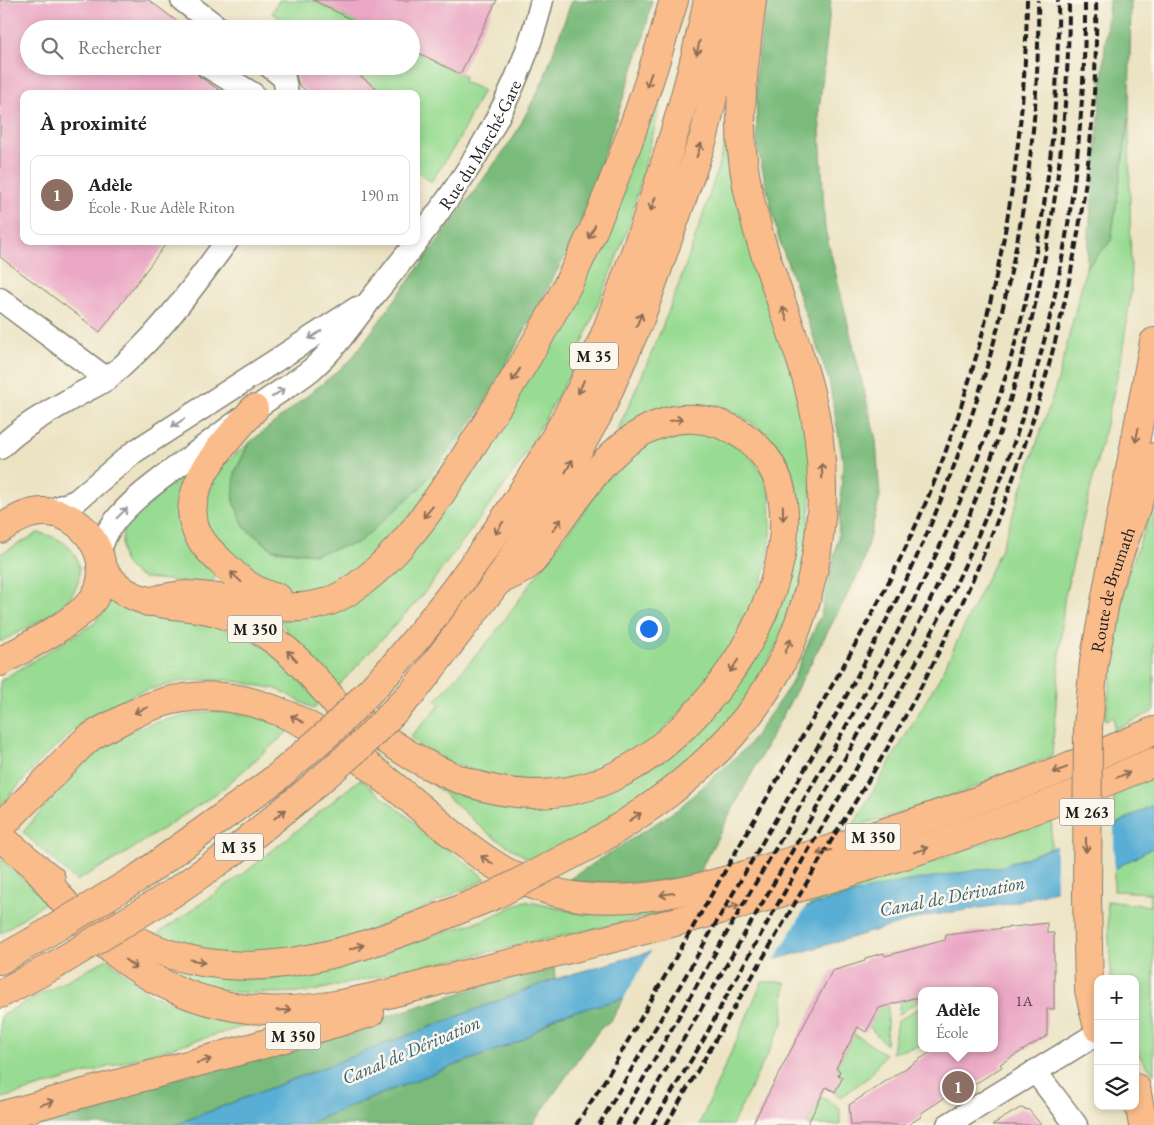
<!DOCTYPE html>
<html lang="fr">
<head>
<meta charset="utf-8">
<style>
	body { margin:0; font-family:"EB Garamond",serif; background:#f2f2f2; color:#222 }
	.controls { position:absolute; right:15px; bottom:15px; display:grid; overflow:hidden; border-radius:10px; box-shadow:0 2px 8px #0003 }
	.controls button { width:45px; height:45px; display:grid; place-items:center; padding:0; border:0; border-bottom:1px solid #e0e0e0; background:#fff; color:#222; font:25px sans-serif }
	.you { position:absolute; left:648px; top:628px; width:18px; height:18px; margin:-12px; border:4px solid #fff; border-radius:50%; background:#1a73e8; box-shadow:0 0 0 8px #1a73e833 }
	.badge { display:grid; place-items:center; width:32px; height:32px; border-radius:50%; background:#d1495b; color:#fff; font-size:16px; font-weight:700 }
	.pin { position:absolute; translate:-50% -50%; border:2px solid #fff; box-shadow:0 1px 5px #0006 }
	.popup { position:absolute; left:918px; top:987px; width:80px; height:65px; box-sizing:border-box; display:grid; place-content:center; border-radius:10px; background:#fff; filter:drop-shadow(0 1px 4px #0005); font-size:16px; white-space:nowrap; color:#767676 }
	.popup b { font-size:19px; color:#222 }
	.popup::after { content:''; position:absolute; left:50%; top:100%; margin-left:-10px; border:10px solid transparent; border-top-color:#fff }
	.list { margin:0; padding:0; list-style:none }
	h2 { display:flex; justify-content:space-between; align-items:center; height:65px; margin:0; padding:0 20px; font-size:21px }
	h2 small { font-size:16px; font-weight:400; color:#767676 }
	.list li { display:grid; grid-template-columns:32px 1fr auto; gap:15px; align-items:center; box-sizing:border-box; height:80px; margin:0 10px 10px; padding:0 10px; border:1px solid #e0e0e0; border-radius:10px }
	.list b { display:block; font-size:19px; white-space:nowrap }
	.list p { margin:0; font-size:16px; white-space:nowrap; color:#767676 }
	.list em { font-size:16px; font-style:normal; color:#767676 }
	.icon { flex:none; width:28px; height:28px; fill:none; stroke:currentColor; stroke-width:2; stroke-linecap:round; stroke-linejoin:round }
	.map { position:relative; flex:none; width:1154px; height:1125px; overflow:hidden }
	.search { position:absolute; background:#fff; box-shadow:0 2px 8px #0003; left:20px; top:20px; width:400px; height:55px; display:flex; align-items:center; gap:12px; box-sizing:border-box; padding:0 18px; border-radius:28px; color:#767676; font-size:19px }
	.panel { position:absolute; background:#fff; box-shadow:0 2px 8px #0003; left:20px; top:90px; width:400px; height:155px; border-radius:10px }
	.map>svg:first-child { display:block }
	.green { fill:#98db92; stroke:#5a7c57 }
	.forest { fill:#7abb7c; stroke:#4b6c4c }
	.water { fill:#58aed4; stroke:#3a6578 }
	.pier { fill:#ece3c3 }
	.building { fill:#eba8c5 }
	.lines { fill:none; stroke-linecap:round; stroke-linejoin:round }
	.minor-casing { stroke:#848070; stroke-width:25 }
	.major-casing { stroke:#848070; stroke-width:30 }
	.highway-casing { stroke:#848070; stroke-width:30 }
	.minor { stroke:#fff; stroke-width:22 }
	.major { stroke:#fabc8b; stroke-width:28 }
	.highway { stroke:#fabc8b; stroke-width:28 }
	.rail { stroke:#1c1c1c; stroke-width:4; stroke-dasharray:8 4; stroke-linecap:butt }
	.major-bridge-casing { stroke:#848070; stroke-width:30; stroke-linecap:butt }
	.highway-bridge-casing { stroke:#848070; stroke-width:30; stroke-linecap:butt }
	.major-bridge { stroke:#fabc8b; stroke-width:28 }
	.highway-bridge { stroke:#fabc8b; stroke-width:28 }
	.oneway { stroke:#8b6c54 }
	.oneway2 { stroke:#999 }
	.labels { text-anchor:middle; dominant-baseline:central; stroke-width:5; stroke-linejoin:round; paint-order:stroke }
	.number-label { font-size:15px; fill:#503f46 }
	.shield { fill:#fbf7ec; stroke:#5f5e5a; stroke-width:1 }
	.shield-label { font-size:16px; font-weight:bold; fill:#1c1c1c }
	.street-label { font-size:18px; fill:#1c1c1c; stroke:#fbf7ec }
	.water-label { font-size:19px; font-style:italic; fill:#375e6f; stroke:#fbf7ec }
</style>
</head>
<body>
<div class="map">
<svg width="1154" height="1125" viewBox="0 0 1154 1125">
	<rect width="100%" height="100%" fill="#fbf7ec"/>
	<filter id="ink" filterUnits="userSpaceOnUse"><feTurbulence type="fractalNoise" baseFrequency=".02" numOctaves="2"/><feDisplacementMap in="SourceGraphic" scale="10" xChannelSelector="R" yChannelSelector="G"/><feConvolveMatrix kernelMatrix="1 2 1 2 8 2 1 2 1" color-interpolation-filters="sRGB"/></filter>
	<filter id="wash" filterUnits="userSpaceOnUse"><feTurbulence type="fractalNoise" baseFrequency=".0096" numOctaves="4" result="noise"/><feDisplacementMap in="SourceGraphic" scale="20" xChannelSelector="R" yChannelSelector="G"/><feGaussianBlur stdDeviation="1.12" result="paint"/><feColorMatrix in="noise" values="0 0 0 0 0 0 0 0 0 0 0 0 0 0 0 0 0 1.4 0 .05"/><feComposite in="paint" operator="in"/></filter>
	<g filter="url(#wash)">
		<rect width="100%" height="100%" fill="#ece3c3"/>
		<!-- green -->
		<g class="green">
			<path d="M279 0H313L370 29H271L279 17 272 13Z"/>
			<path d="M679 25 662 99 628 229 570 374 518 467 421 597 338 686 296 643 279 620 310 619 459 486Z"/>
			<path d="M411 49 465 76 463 82 483 90 458 141 431 182 416 170V94H384L347 66H411Z"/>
			<path d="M1129 117 1131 291 1121 361 1064 600 1052 756 938 802 852 827 941 675 1003 544 1058 380 1086 268 1111 241Z"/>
			<path d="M729 129 815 442 803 597 729 733 662 788 574 844 533 862 489 834 425 777 494 800 660 763C696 736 740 688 761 647 784 603 810 521 792 472 784 451 768 433 749 421 724 405 690 399 662 410 648 415 635 425 622 432L617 431C663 333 700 233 729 129Z"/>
			<path d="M488 398 421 504 369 564 346 580 318 592 287 593 259 584 209 535 203 512 217 470 249 443 235 472 245 528 273 550 315 554Z"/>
			<path d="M687 428 740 443 770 484 771 537 766 567 754 605 719 671 651 743 592 774 560 781 500 780 428 755 410 737 440 705 436 700 492 637 610 474 651 438Z"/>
			<path d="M190 471 217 571C216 581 212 582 203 583L143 578C132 573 123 565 122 552 122 543 121 531 127 522 139 504 172 483 190 471Z"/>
			<path d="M1154 504V711L1114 730V717L1105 720 1124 585Z"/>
			<path d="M38 533C55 536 71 543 77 560 92 603 30 625 0 642V554Z"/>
			<path d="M110 596 137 614 192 622 234 631 274 653 319 702 314 709 277 689 228 680 183 681 139 692 88 718 44 757 0 806V681L95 623Z"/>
			<path d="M212 711 252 715 292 728 220 791 123 855 76 881 23 832C54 797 89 747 133 730 158 720 185 716 212 711Z"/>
			<path d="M1154 776V804L1114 825V794Z"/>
			<path d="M360 779 486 879C417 911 319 962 241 956 211 955 184 945 156 935L247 871Z"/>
			<path d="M1052 817 1051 848 1003 866 902 882 808 907 816 896 933 862Z"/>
			<path d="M1154 847V1074L1135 1051V979H1111L1107 901 1150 906V893L1114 891V869Z"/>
			<path d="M0 858 47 901 0 934Z"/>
			<path d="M525 901 584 914 635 912 673 905 662 914 308 992C239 994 197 997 140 953L203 975 267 980 347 962 484 920Z"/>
			<path d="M107 959 150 994 193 1011 265 1020 0 1099V1016Z"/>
			<path d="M762 982H785L783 1023 732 1125H699Z"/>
			<path d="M913 998 922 999 898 1015 900 1001Z"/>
			<path d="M888 1005 886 1045 865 1022 871 1010Z"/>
			<path d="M922 1006V1045L892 1053 897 1021Z"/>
			<path d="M854 1034 885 1054 870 1076 841 1097 827 1087 830 1081 834 1082 840 1071 836 1068Z"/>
			<path d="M821 1097 840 1108V1125H807Z"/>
		</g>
		<!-- forest -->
		<g class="forest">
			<path d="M572 0H652L644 37 576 236 488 398 420 488 358 543 315 554 273 549 245 528 233 501 235 472 249 443 350 361 514 137 543 81Z"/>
			<path d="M767 0H831L819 111 825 229 876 440 880 497 861 569 697 876C653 882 612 887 568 880L678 809 748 746 791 684 821 614 838 539 843 460 829 381 778 236 757 146 756 68Z"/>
			<path d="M1109 0H1131L1129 117 1111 241 1086 268Z"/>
			<path d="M554 963 555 979 174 1125H16L360 1025Z"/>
			<path d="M625 997 612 1019 599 1030 532 1125H304L429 1075 521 1041 557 1016Z"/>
		</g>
		<!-- water -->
		<path class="water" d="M1154 804V847L1109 872 1054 891 1007 904 926 916 791 955 557 1016 521 1041 429 1075 304 1125H174L555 979 855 893 902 882 1003 866 1117 824Z"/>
		<!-- pier -->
		<g class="pier">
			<path d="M1114 822V872L1056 893V844Z"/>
			<path d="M807 905 774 961 623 1000 654 946Z"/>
		</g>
		<g id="blocks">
			<!-- building -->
			<g class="building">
				<path d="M0 0H149L187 29H29V66H189L200 77 225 94H24V241H168L100 332 0 257Z"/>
				<path d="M313 0H497L460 74 411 49V29H370Z"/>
				<path d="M298 66H347L384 94H311L299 85 295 71Z"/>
				<path d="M1047 923V933H1054V1009H1047V1036L1000 1064 1002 1067 957 1095 948 1100 946 1097 920 1114 922 1116 908 1125H851L849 1105 937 1048H994V991H922V998H913L879 1008 866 1032 858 1027 836 1068 840 1071 838 1075 843 1077 835 1092 826 1087 807 1125H752L832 971 865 961V958L884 953 885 956 945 940 946 935Z"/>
				<path d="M1020 1108 1029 1110 1041 1125H992Z"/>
			</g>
		</g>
	</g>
	<g filter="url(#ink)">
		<use href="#blocks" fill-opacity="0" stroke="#848070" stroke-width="1"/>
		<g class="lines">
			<defs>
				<g id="minor">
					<path d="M182 0 220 29"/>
					<path d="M207 66 253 94"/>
					<path d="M269 66 284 78 287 94"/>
					<path d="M0 299 107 379"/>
					<path d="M0 448C23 425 50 411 78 395 88 389 99 385 108 378 156 340 191 290 227 241"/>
					<path d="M45 512 76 501 134 452 357 308"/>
					<path id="s1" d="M100 555C101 543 107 531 115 521 133 498 160 480 183 462 212 441 239 419 269 399 283 389 299 380 312 369 337 347 355 319 375 294 448 205 515 114 542 0"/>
					<path d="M1035 1071 1076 1125"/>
					<path d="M948 1125 1098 1033"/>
				</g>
				<g id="major">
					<path d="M0 529C15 520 28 511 46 512 86 513 117 563 94 598 79 621 25 647 0 662"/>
					<path id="s2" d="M1088 726 1094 662 1108 586 1154 457"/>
					<path d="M1087 897 1089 990 1098 1028"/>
					<path d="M1136 1088 1143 1125"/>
				</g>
				<g id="highway">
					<path d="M254 409C227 441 172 492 200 538 205 547 214 555 220 561 237 578 254 593 278 598"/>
					<path d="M101 565C126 612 172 600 216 612 229 616 246 623 258 630 292 648 324 689 348 718"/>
					<path d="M1108 586 1154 342"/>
					<path d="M148 602C160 599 174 595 187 595 235 596 291 620 337 598 392 570 438 500 470 449 507 392 544 333 574 272 616 185 647 93 674 0"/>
					<path d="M391 669C462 586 524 498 575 401 598 357 615 308 632 261 663 175 690 90 708 0"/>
					<path d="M414 691 497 582 554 493 599 413 640 319 704 136 735 1"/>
					<path d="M337 704C394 748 458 793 533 794 563 794 592 788 619 774 707 731 803 592 781 490 769 439 713 407 663 423 614 438 582 490 553 530 546 541 539 556 529 564 521 572 507 576 497 582"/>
					<path d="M0 828C19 807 39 788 59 768 68 759 77 748 87 740 96 732 109 727 120 721 239 652 340 741 429 815 476 854 518 889 580 897 654 906 725 881 795 860 917 824 1037 782 1154 731"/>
					<path d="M0 837 51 879"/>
					<path d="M594 843C644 813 693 779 732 735 815 643 840 507 809 388 788 309 750 234 742 151 738 101 746 50 752 0"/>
					<path d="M37 868C88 937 145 991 234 1007 312 1021 402 989 478 971 708 917 936 855 1154 762"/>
					<path d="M141 876 275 779"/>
					<path d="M170 895 234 851 303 795"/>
					<path d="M99 916C207 1001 333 961 448 914"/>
					<path d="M0 960 32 942"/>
					<path d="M0 994 55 965"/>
					<path d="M0 1116 257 1046 370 1013"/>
				</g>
			</defs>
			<!-- minor casing -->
			<use href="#minor" class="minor-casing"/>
			<!-- major casing -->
			<use href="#major" class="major-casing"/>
			<!-- highway casing -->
			<use href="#highway" class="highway-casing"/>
			<!-- minor -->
			<use href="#minor" class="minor"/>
			<!-- major -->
			<use href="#major" class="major"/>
			<!-- highway -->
			<use href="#highway" class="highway"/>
			<!-- rail -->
			<g class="rail">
				<path d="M576 1125 607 1077C666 975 724 872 783 770 842 668 904 567 944 456 998 308 1025 157 1027 0"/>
				<path d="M599 1125C654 1031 708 937 762 843 813 755 864 669 907 578 991 398 1042 199 1038 0"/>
				<path d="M617 1125C676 1021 735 918 795 815 865 694 935 573 984 441 1035 302 1060 149 1058 0"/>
				<path d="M634 1125C697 1015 762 905 824 795 887 684 951 574 993 453 1043 308 1069 153 1069 0"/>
				<path d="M652 1125 704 1039 729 991C759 938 788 885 819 832 882 725 945 619 991 504 1055 346 1086 171 1085 0"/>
				<path d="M666 1125 838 829C997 582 1101 297 1096 0"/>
			</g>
			<defs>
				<path id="major-bridge" d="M1087 897 1088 726"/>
				<g id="highway-bridge">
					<path d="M275 779 335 727 391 669"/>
					<path d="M303 795 361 745 414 691"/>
					<path d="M448 914 495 895 594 843"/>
					<path d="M32 942 141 876"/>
					<path d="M55 965 170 895"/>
				</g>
			</defs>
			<!-- major-bridge casing -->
			<use href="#major-bridge" class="major-bridge-casing"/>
			<!-- highway-bridge casing -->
			<use href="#highway-bridge" class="highway-bridge-casing"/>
			<!-- major-bridge -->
			<use href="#major-bridge" class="major-bridge"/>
			<!-- highway-bridge -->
			<use href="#highway-bridge" class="highway-bridge"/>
		</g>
		<!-- one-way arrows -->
		<defs><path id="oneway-shaft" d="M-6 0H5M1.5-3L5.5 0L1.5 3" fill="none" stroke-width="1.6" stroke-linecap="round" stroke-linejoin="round" transform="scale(1.25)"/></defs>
		<g class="oneway">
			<use href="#oneway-shaft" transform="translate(698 48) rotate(102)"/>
			<use href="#oneway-shaft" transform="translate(649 80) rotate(109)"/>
			<use href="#oneway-shaft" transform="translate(699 150) rotate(-71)"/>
			<use href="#oneway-shaft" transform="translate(653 204) rotate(109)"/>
			<use href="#oneway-shaft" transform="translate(592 232) rotate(114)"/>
			<use href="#oneway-shaft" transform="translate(785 314) rotate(-109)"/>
			<use href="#oneway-shaft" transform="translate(639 320) rotate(-68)"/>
			<use href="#oneway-shaft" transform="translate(516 375) rotate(122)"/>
			<use href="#oneway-shaft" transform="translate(581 387) rotate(113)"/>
			<use href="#oneway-shaft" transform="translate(676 420) rotate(-10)"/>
			<use href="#oneway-shaft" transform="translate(1137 435) rotate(101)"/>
			<use href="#oneway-shaft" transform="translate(569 466) rotate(-61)"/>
			<use href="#oneway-shaft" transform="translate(822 471) rotate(-92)"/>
			<use href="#oneway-shaft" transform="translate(428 512) rotate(130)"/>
			<use href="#oneway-shaft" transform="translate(783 513) rotate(89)"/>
			<use href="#oneway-shaft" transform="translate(557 525) rotate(-54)"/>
			<use href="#oneway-shaft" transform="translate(499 528) rotate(123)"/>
			<use href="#oneway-shaft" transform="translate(236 577) rotate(-137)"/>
			<use href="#oneway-shaft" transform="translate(788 646) rotate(-67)"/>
			<use href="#oneway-shaft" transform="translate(292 656) rotate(-133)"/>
			<use href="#oneway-shaft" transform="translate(734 666) rotate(123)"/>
			<use href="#oneway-shaft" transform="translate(141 710) rotate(157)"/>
			<use href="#oneway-shaft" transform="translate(297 719) rotate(-151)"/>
			<use href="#oneway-shaft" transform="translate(1060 770) rotate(159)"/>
			<use href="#oneway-shaft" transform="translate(1123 775) rotate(-22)"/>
			<use href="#oneway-shaft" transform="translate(280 814) rotate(-39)"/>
			<use href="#oneway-shaft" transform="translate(635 817) rotate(-34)"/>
			<use href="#oneway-shaft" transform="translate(1086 845) rotate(90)"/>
			<use href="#oneway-shaft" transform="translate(921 850) rotate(-17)"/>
			<use href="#oneway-shaft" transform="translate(824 852) rotate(164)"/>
			<use href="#oneway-shaft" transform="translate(487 860) rotate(-147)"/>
			<use href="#oneway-shaft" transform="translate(667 894) rotate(171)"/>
			<use href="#oneway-shaft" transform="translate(732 907) rotate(-16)"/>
			<use href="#oneway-shaft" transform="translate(357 947) rotate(-18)"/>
			<use href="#oneway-shaft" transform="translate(198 961) rotate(11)"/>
			<use href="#oneway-shaft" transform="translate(131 964) rotate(36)"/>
			<use href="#oneway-shaft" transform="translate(284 1010) rotate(-1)"/>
			<use href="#oneway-shaft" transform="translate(204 1061) rotate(-15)"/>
			<use href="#oneway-shaft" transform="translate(47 1103) rotate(-15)"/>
		</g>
		<g class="oneway2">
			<use href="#oneway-shaft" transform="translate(315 335) rotate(147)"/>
			<use href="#oneway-shaft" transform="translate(278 393) rotate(-34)"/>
			<use href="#oneway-shaft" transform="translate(178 423) rotate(147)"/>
			<use href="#oneway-shaft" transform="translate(122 513) rotate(-45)"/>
		</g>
	</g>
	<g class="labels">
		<!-- number labels -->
		<g class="number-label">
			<text x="1024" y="1000">1A</text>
		</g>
		<!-- shield labels -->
		<g class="shield">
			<rect x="570" y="342.5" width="48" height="27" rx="4"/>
			<rect x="227.5" y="615.5" width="55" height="27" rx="4"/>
			<rect x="1059.5" y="798.5" width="55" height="27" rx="4"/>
			<rect x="845.5" y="823.5" width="55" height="27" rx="4"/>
			<rect x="215" y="833.5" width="48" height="27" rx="4"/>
			<rect x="265.5" y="1022.5" width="55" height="27" rx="4"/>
		</g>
		<g class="shield-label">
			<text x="594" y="356">M 35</text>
			<text x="255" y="629">M 350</text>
			<text x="1087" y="812">M 263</text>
			<text x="873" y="837">M 350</text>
			<text x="239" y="847">M 35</text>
			<text x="293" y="1036">M 350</text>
		</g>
		<!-- street labels -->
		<g class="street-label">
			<text stroke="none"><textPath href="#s1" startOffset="568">Rue du Marché-Gare</textPath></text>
			<text stroke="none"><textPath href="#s2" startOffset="139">Route de Brumath</textPath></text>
		</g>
		<!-- water labels -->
		<g class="water-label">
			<text transform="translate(952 896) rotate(-11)">Canal de Dérivation</text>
			<text transform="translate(411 1050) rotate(-23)">Canal de Dérivation</text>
		</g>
	</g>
</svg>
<div class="controls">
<button>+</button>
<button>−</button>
<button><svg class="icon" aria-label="layers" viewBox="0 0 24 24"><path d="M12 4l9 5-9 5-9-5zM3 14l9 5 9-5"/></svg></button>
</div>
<div class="you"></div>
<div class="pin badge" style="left:958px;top:1087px;background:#8d6e63">1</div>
<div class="popup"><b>Adèle</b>École</div>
<div class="search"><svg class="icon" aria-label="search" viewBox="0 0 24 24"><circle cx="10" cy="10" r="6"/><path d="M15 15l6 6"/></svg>Rechercher</div>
<section class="panel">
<h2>À proximité<small></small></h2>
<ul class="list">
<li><span class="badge" style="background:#8d6e63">1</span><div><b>Adèle</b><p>École · Rue Adèle Riton</p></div><em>190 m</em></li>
</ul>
</section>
</div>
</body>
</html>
